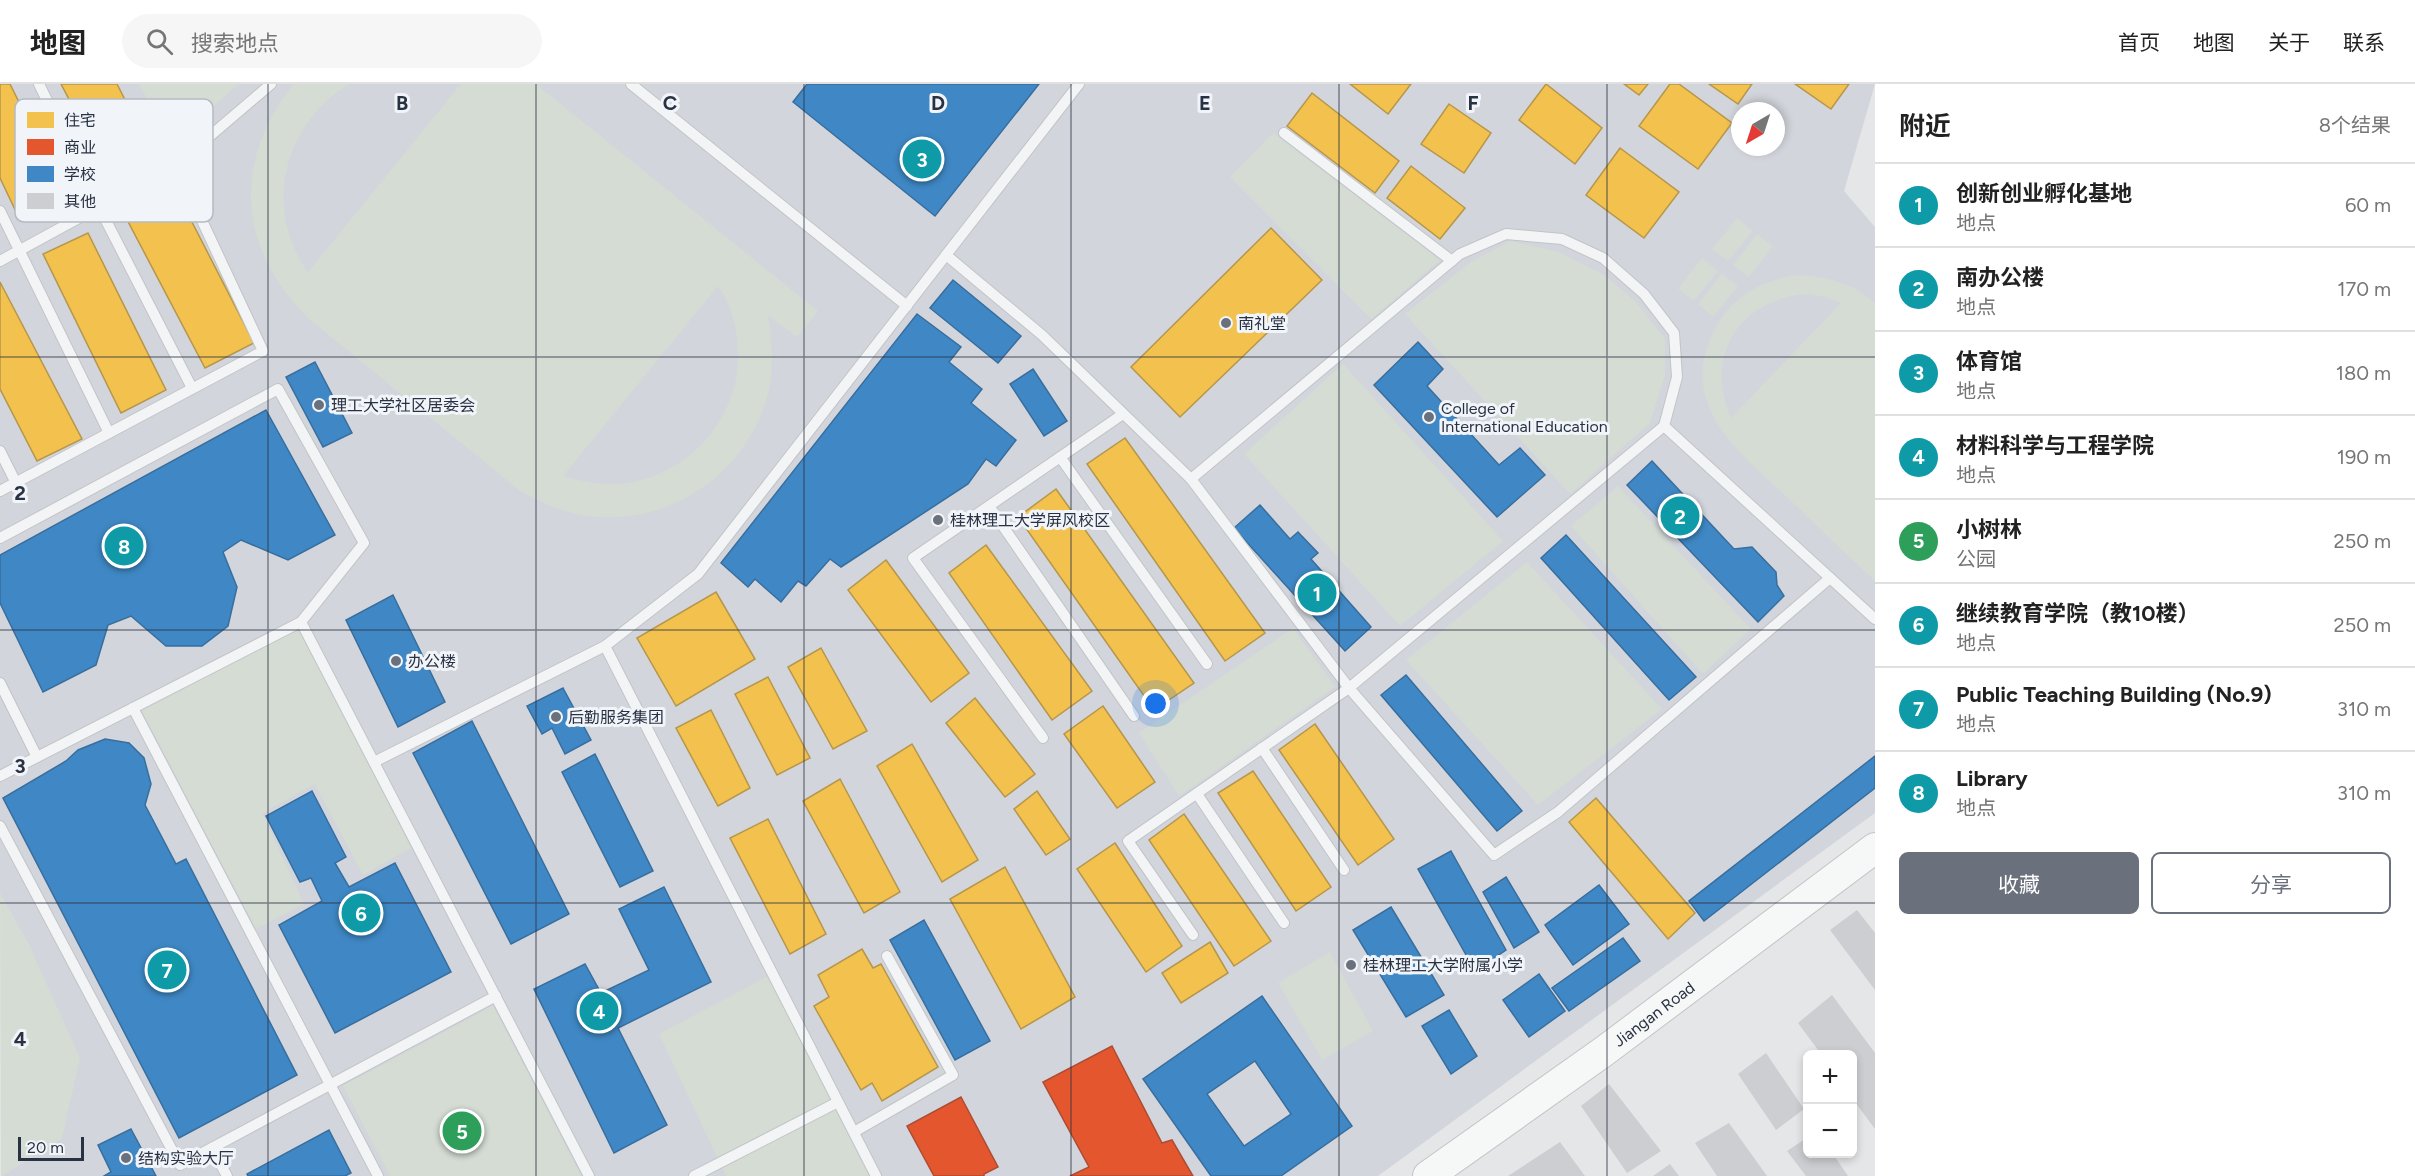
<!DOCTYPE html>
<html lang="zh">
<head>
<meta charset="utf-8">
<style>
	body { margin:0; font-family:Figtree,"Noto Sans SC",sans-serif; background:#f6f6f6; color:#222 }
	.controls { position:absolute; right:18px; bottom:18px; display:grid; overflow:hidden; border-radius:9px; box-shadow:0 3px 9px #0003 }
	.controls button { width:54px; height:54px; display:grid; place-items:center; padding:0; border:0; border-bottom:2px solid #e0e0e0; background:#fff; color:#222; font:30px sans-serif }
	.compass { position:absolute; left:1731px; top:18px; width:54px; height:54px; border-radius:50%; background:#fff; box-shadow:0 3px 9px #0003; rotate:219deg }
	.scale { position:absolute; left:18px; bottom:15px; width:66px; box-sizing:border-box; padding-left:6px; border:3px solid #293243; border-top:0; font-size:16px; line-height:21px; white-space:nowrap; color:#293243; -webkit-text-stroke:4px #f1f4f8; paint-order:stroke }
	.you { position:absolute; left:1156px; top:620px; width:21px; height:21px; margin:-15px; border:4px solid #fff; border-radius:50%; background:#1a73e8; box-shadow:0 0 0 9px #1a73e833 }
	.badge { display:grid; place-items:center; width:39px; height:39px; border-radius:50%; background:#6a717d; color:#fff; font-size:20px; font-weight:700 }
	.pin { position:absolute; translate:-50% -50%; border:3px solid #fff; box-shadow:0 2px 6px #0006 }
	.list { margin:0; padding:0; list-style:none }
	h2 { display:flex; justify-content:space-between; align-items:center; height:78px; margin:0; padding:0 24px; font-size:26px }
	h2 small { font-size:20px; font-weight:400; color:#767676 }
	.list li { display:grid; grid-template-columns:39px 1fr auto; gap:18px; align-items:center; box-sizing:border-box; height:84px; padding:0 24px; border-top:2px solid #e0e0e0 }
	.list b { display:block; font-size:22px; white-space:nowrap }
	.list p { margin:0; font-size:20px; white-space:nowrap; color:#767676 }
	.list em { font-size:20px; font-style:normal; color:#767676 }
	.actions { display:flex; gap:12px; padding:18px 24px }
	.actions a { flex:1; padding:14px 0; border:2px solid #6a717d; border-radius:9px; text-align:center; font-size:21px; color:#6a717d }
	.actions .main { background:#6a717d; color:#fff }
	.icon { flex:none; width:33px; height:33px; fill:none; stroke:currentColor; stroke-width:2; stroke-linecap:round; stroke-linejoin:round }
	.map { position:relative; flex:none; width:1875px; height:1092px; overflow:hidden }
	header { display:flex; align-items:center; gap:36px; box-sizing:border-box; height:84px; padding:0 30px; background:#fff; border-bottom:2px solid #e0e0e0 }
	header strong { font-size:28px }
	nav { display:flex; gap:33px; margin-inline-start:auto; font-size:21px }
	.search { width:420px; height:54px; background:#f6f6f6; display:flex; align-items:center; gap:15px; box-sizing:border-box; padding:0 21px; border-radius:33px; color:#767676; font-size:22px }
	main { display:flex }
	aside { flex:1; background:#fff }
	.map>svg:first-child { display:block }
	.built { fill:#d2d5db; fill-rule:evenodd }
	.green { fill:#d4dcd4; fill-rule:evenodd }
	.homes { fill:#f2c14e; stroke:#b6964b; stroke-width:1.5 }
	.shops { fill:#e4572e; stroke:#ac4c34; stroke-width:1.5 }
	.schools { fill:#3f88c5; stroke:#386e9e; stroke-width:1.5; fill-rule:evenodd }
	.building { fill:#ccced1 }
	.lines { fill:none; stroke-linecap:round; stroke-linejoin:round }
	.lane-casing { stroke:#c2c4c6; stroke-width:12 }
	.secondary-casing { stroke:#c2c4c6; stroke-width:32 }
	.lane { stroke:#f2f4f5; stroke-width:10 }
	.secondary { stroke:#f6f7f7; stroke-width:30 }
	.grid { fill:none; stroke:#293243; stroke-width:1.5; stroke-opacity:0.55 }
	.poi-dot { fill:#6a717d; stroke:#f1f4f8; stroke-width:2 }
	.labels { text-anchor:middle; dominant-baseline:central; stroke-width:6; stroke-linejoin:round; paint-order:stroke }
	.poi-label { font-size:16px; fill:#293243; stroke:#f1f4f8; text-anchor:start }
	.street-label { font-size:16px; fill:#293243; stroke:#f1f4f8 }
	.key { fill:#f1f4f8; stroke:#b5bac2; stroke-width:1.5 }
	.key-label { font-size:16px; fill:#293243 }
	.grid-label { font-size:20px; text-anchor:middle; font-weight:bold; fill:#293243; stroke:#f1f4f8; stroke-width:6; stroke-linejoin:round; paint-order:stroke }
</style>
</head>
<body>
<header>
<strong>地图</strong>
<div class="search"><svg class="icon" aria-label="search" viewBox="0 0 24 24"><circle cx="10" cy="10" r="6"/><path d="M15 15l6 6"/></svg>搜索地点</div>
<nav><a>首页</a><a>地图</a><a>关于</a><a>联系</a></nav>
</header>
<main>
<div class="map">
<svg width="1875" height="1092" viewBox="0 0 1875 1092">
	<rect width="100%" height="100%" fill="#e4e6e8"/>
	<!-- built -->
	<path class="built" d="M0 0H1875L1844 107 1875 143V729L1378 1092H1L62 1054 31 865 0 810ZM1740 27H1776V63H1740Z"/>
	<!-- green -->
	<g class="green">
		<path d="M139 0H239L171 60Z"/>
		<path d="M294 0H349C284 40 262 124 308 188L461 0H536L818 227 797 253 768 232C772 256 774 280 769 305 751 386 672 443 588 432 564 429 542 419 520 407L309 235C238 166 231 77 294 0ZM718 202C733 223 739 251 738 276 736 337 688 390 627 399 605 402 584 398 563 392Z"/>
		<path d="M1273 49 1440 176 1371 235 1230 93Z"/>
		<path d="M1737 134 1753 147 1728 177 1712 165Z"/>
		<path d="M1757 150 1773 162 1749 193 1733 181Z"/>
		<path d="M1510 157 1559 168 1604 191 1635 217 1665 255V291L1650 339 1570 410 1405 230 1471 178Z"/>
		<path d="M1702 174 1718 187 1694 217 1678 205Z"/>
		<path d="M1722 189 1738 202 1713 233 1698 220Z"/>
		<path d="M1797 191C1826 192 1853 199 1875 219V497C1846 470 1818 443 1789 415 1739 368 1674 320 1716 243 1733 212 1762 196 1797 191ZM1807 210 1825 213 1841 219 1731 334C1704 272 1739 215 1807 210Z"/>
		<path d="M1343 280 1503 457 1400 542 1244 370Z"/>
		<path d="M1618 402 1751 545 1703 590 1571 442Z"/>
		<path d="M1527 478 1662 625 1538 721 1406 576Z"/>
		<path d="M299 544 411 764 363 791 315 700 262 729 304 820 256 845 142 627Z"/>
		<path d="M1293 544 1335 603 1179 712 1139 649Z"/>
		<path d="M0 810 31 865 80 974 62 1054 1 1092Z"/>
		<path d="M1330 868 1373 947 1322 976 1278 899Z"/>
		<path d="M768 892 869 1092H726L659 950Z"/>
		<path d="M493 922 581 1092H390L343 1002Z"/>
	</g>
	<!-- homes -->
	<g class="homes">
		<path d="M0 0H10L66 113 19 134 0 94Z"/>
		<path d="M61 0H117L151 67 108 90Z"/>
		<path d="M1350 0H1411L1388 30Z"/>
		<path d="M1546 0 1602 44 1575 80 1519 36Z"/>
		<path d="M1624 0H1648L1639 11Z"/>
		<path d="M1670 0H1679L1732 39 1698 85 1639 42Z"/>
		<path d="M1709 0H1752L1738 20Z"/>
		<path d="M1795 0H1849L1831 25Z"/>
		<path d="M1312 9 1399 77 1375 109 1287 42Z"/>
		<path d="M1449 20 1491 49 1464 89 1421 60Z"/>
		<path d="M1620 64 1679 108 1644 154 1586 111Z"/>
		<path d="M1411 82 1465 124 1440 155 1387 114Z"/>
		<path d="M174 103 254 259 205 284 124 130Z"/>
		<path d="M1271 144 1322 196 1180 333 1131 283Z"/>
		<path d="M88 149 166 306 121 329 43 170Z"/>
		<path d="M0 198 82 355 37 377 0 305Z"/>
		<path d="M1125 354 1265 549 1225 577 1087 380Z"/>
		<path d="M1056 405 1194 599 1154 626 1018 433Z"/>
		<path d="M986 461 1092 607 1052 636 949 489Z"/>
		<path d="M886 476 969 589 931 618 848 506Z"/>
		<path d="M716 508 755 575 676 622 637 554Z"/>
		<path d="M821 564 867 647 833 665 788 583Z"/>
		<path d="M768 593 810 674 777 691 735 610Z"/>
		<path d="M975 614 1035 690 1005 713 946 639Z"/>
		<path d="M1103 622 1155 698 1117 724 1064 650Z"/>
		<path d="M711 626 750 704 718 722 676 644Z"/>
		<path d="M1315 640 1394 755 1358 781 1279 666Z"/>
		<path d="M912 660 978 776 942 798 877 682Z"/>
		<path d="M1253 687 1331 803 1296 827 1218 709Z"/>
		<path d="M840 695 900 808 864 829 803 717Z"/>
		<path d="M1037 707 1070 755 1046 771 1014 725Z"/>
		<path d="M1596 714 1695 829 1668 855 1569 738Z"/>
		<path d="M1184 730 1271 857 1234 882 1149 756Z"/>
		<path d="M768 735 826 850 790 870 730 754Z"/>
		<path d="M1115 759 1182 862 1146 888 1077 785Z"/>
		<path d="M1005 783 1075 913 1021 945 950 815Z"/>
		<path d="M1210 858 1228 889 1181 919 1162 889Z"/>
		<path d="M862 865 873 884 881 880 938 983 882 1017 872 999 861 1006 814 922 829 913 818 891Z"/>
	</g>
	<!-- shops -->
	<g class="shops">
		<path d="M1112 962 1162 1059 1172 1056 1193 1092H1070L1089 1083 1043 998Z"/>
		<path d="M961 1013 998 1083 984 1090V1092H934L907 1042Z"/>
	</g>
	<!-- schools -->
	<g class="schools">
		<path d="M807 0H1039L935 132 793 18Z"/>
		<path d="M953 196 1021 252 998 279 930 224Z"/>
		<path d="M917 230 961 263 949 278 982 305 971 319 1016 356 996 382 986 375 968 400 841 483 830 475 806 502 798 497 781 518 755 495 748 503 721 479Z"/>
		<path d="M1418 258 1443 285 1427 302 1499 381 1520 364 1545 391 1497 433 1374 301Z"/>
		<path d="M315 278 352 349 323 363 286 293Z"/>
		<path d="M1033 285 1067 337 1044 352 1010 300Z"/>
		<path d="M266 326 335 451 288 476 241 456 223 468 237 503 228 542 202 562H166L131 532 108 541 96 581 43 608 0 519V471Z"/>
		<path d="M1652 377 1734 465 1752 463 1776 488 1777 501 1784 512 1758 538 1627 401Z"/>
		<path d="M1260 421 1290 455 1298 448 1318 469 1311 475 1371 543 1345 567 1234 444Z"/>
		<path d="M1566 451 1696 593 1669 616 1541 474Z"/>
		<path d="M393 511 445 618 398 643 346 536Z"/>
		<path d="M1406 591 1522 727 1497 747 1381 611Z"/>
		<path d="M563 604 591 656 565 670 552 644 542 650 527 622Z"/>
		<path d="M472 637 569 830 511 860 413 669Z"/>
		<path d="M105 655 129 659 144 674 151 700 145 721 176 780 186 775 297 991 179 1054 3 714 66 677 78 666Z"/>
		<path d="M595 670 653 787 620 803 562 688Z"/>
		<path d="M1875 672V704L1704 837 1689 817Z"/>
		<path d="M312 707 346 773 335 779 349 803 395 779 451 888 335 949 279 841 322 817 311 794 300 798 266 732Z"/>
		<path d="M1451 767 1506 866 1475 887 1418 785Z"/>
		<path d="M1506 793 1539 848 1514 864 1483 808Z"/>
		<path d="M1599 801 1629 840 1573 881 1545 841Z"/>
		<path d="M664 803 711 898 618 944 667 1041 614 1069 534 905 585 880 601 909 649 886 619 825Z"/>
		<path d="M1391 823 1444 911 1406 933 1353 846Z"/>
		<path d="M924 836 990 957 955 976 890 856Z"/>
		<path d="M1623 854 1640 877 1569 927 1552 904Z"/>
		<path d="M1539 890 1565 927 1529 953 1503 916Z"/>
		<path d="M1262 912 1352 1042 1281 1092H1211L1143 995ZM1255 977 1291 1030 1244 1062 1207 1010Z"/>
		<path d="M1449 926 1477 972 1451 990 1422 942Z"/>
		<path d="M131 1045 156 1092H104L111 1088 98 1061Z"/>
		<path d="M329 1046 351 1089 345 1092H248L247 1090Z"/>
	</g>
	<!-- building -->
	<g class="building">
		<path d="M1857 826 1875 849V906L1830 846Z"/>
		<path d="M1832 911 1875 969V1045L1852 1014V970H1821L1798 939Z"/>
		<path d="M1766 969 1804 1025 1776 1046 1738 990Z"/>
		<path d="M1609 1000 1661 1067 1627 1089 1581 1022Z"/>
		<path d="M1729 1039 1767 1092H1717L1695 1059Z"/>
		<path d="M1808 1053V1070H1833L1848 1092H1806L1787 1067Z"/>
		<path d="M1560 1058 1585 1092H1508Z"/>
		<path d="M1670 1080 1679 1092H1653Z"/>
	</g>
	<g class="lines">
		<defs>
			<g id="lane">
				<path d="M39 0 99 123 192 304"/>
				<path d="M631 0 907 222"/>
				<path d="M1284 49 1452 177"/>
				<path d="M0 127 109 349"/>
				<path d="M946 171 1042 251 1191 395 1349 604 1494 771 1558 728 1830 494"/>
				<path d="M0 177 176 81 271 0"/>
				<path d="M1664 342 1875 535"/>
				<path d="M0 367 16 399"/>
				<path d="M1060 373 1207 580"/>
				<path d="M1191 395 1460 170 1506 150 1562 155 1603 174 1644 210 1674 249 1677 293 1664 342 1349 604 1128 757 1193 851"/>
				<path d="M0 407 263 267 176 81"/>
				<path d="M989 422 1134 632"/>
				<path d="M0 454 278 305 364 459 301 538 0 692"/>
				<path d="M301 538 589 1092"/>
				<path d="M605 562 876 1092"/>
				<path d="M0 599 37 673"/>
				<path d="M133 624 378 1092"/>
				<path d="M1043 654 913 474 1123 330"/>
				<path d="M1262 664 1344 786"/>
				<path d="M374 678 605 562 698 490 1079 0"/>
				<path d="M1197 710 1284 839"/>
				<path d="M0 742 180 1081 496 912"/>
				<path d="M854 1048 953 991 887 872"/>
				<path d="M212 1064 227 1092"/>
				<path d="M694 1092 838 1018"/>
			</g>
			<g id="secondary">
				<path id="s1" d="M1428 1092 1603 968 1875 764"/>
			</g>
		</defs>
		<!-- lane casing -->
		<use href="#lane" class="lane-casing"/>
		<!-- secondary casing -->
		<use href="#secondary" class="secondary-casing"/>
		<!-- lane -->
		<use href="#lane" class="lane"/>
		<!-- secondary -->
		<use href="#secondary" class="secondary"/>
	</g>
	<!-- grid -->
	<path class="grid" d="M268 0V1092M536 0V1092M804 0V1092M1071 0V1092M1339 0V1092M1607 0V1092M0 273H1875M0 546H1875M0 819H1875"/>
	<!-- markers -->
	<g class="poi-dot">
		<circle cx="1226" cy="239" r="6"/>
		<circle cx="319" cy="321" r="6"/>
		<circle cx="1429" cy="333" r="6"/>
		<circle cx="938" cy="436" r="6"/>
		<circle cx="396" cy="577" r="6"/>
		<circle cx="556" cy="633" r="6"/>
		<circle cx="1351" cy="881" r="6"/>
		<circle cx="126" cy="1074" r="6"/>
	</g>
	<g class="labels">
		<!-- poi labels -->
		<g class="poi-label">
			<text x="1238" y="239">南礼堂</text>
			<text x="331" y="321">理工大学社区居委会</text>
			<text x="1441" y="324">College of<tspan x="1441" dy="18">International Education</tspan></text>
			<text x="950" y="436">桂林理工大学屏风校区</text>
			<text x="408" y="577">办公楼</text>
			<text x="568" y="633">后勤服务集团</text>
			<text x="1363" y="881">桂林理工大学附属小学</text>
			<text x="138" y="1074">结构实验大厅</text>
		</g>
		<!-- street labels -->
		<g class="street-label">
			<text stroke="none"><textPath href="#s1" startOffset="278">Jiangan Road</textPath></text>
		</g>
	</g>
	<!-- legend -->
	<rect x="15" y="15" width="198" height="123" rx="9" class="key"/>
	<rect x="27" y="28" width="27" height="16" fill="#f2c14e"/>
	<rect x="27" y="55" width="27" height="16" fill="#e4572e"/>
	<rect x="27" y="82" width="27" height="16" fill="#3f88c5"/>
	<rect x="27" y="109" width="27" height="16" fill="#ccced1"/>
	<g class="key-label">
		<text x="64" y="42">住宅</text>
		<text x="64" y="69">商业</text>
		<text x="64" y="96">学校</text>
		<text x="64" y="123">其他</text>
	</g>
	<g class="grid-label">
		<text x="402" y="26">B</text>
		<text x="670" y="26">C</text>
		<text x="938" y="26">D</text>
		<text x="1205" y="26">E</text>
		<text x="1473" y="26">F</text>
		<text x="20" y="416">2</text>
		<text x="20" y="689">3</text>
		<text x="20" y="962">4</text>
	</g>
</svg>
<div class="controls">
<button>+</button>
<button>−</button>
</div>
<svg class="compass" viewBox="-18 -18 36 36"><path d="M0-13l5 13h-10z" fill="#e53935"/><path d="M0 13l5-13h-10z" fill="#767676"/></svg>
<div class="scale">20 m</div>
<div class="you"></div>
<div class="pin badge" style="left:1317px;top:509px;background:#0f9aa8">1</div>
<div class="pin badge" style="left:1680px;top:432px;background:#0f9aa8">2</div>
<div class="pin badge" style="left:922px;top:75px;background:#0f9aa8">3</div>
<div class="pin badge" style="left:599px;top:927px;background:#0f9aa8">4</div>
<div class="pin badge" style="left:462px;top:1047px;background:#2e9e5b">5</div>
<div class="pin badge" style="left:361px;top:829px;background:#0f9aa8">6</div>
<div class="pin badge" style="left:167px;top:886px;background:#0f9aa8">7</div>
<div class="pin badge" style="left:124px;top:462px;background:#0f9aa8">8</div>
</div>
<aside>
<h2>附近<small>8个结果</small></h2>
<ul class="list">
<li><span class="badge" style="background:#0f9aa8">1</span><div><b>创新创业孵化基地</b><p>地点</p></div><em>60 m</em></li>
<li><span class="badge" style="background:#0f9aa8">2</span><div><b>南办公楼</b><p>地点</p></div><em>170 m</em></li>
<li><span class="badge" style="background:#0f9aa8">3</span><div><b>体育馆</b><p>地点</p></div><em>180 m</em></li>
<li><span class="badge" style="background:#0f9aa8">4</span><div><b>材料科学与工程学院</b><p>地点</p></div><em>190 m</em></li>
<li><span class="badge" style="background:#2e9e5b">5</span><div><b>小树林</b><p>公园</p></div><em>250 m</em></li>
<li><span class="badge" style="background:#0f9aa8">6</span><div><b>继续教育学院（教10楼）</b><p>地点</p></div><em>250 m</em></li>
<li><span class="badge" style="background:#0f9aa8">7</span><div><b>Public Teaching Building (No.9)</b><p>地点</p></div><em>310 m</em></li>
<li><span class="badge" style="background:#0f9aa8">8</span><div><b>Library</b><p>地点</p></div><em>310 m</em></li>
</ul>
<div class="actions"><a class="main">收藏</a><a>分享</a></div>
</aside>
</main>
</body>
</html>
